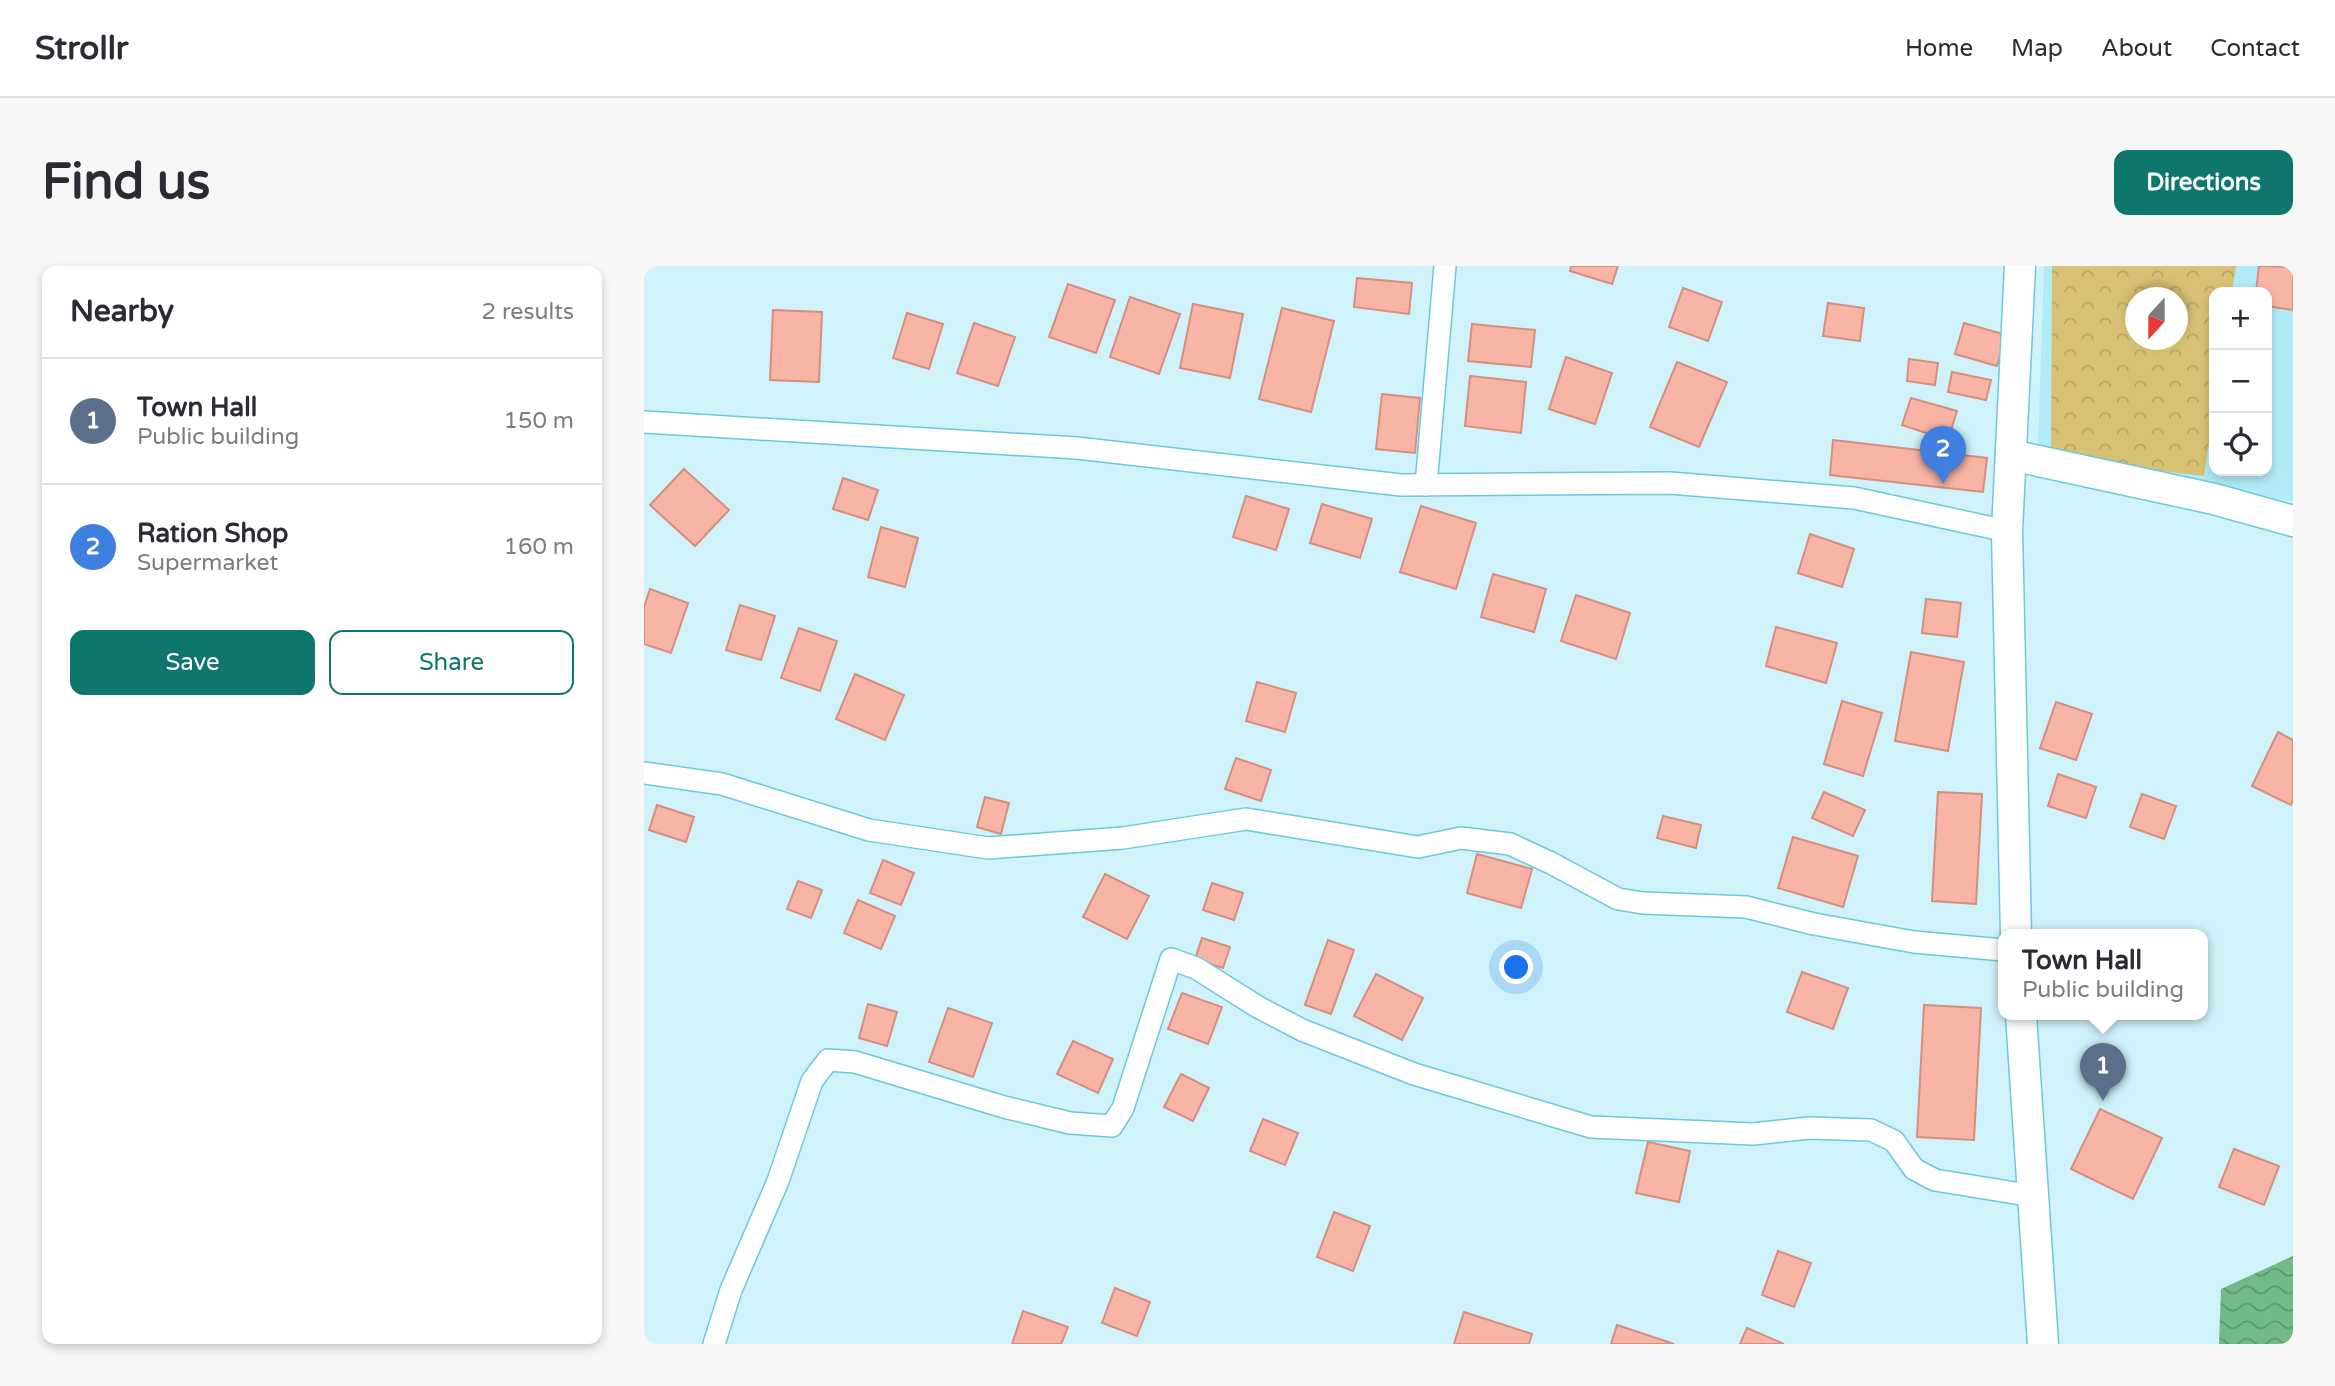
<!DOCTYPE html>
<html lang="en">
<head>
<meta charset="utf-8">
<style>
	body { margin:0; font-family:"Varela Round",sans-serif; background:#f7f7f7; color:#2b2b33 }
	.controls { position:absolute; right:21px; top:21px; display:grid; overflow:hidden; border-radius:14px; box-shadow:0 4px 10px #0003 }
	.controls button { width:63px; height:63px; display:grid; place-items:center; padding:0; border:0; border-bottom:2px solid #e1e1e2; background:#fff; color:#2b2b33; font:35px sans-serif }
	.compass { position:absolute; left:1481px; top:21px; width:63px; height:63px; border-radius:50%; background:#fff; box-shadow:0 4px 10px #0003; rotate:201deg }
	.you { position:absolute; left:873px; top:702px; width:24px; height:24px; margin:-18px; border:5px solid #fff; border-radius:50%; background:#1a73e8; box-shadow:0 0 0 10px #1a73e833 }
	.badge { display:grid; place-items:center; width:46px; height:46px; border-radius:50%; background:#0f766e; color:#fff; font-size:23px; font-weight:700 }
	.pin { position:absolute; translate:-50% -58px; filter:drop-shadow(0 2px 4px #0008) }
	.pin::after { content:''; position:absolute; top:37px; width:24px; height:21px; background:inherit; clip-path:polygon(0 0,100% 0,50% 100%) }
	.popup { position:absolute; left:1354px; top:663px; width:210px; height:91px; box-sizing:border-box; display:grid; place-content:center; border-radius:14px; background:#fff; filter:drop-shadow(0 2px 5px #0005); font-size:23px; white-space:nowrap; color:#7c7c81 }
	.popup b { font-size:26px; color:#2b2b33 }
	.popup::after { content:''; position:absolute; left:50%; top:100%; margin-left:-14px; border:14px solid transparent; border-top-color:#fff }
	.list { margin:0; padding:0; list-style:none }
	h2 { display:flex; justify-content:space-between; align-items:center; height:91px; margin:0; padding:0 28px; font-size:30px }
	h2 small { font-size:23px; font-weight:400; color:#7c7c81 }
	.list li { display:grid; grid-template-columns:46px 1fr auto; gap:21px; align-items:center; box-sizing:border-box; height:126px; padding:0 28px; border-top:2px solid #e1e1e2 }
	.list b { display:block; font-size:26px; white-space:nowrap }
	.list p { margin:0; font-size:23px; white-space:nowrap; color:#7c7c81 }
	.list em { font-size:23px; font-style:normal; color:#7c7c81 }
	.actions { display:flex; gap:14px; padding:21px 28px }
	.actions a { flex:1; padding:16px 0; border:2px solid #0f766e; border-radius:14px; text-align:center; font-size:24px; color:#0f766e }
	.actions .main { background:#0f766e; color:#fff }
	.icon { flex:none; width:38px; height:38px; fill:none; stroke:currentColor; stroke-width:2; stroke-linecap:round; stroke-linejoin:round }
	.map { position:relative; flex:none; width:1649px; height:1078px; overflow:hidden; border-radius:14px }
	header { display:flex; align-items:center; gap:42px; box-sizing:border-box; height:98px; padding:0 35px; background:#fff; border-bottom:2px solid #e1e1e2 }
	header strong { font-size:33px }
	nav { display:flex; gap:38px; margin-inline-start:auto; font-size:24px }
	.intro { display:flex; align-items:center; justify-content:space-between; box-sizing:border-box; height:168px; padding:0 42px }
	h1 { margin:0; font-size:49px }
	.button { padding:18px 32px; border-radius:14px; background:#0f766e; color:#fff; font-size:24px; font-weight:700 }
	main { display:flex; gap:42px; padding:0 42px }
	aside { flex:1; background:#fff; border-radius:14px; box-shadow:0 4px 10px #0003 }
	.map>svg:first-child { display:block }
	.built { fill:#b1ebf8; fill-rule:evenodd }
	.park { fill:url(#park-crowns); fill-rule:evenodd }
	.water { fill:url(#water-waves) }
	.building { fill:#f8b5a6; stroke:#d68e7e; stroke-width:2 }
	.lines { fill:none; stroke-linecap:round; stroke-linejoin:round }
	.street-casing { stroke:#6cc8db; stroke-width:24 }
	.secondary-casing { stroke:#6cc8db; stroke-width:33 }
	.street { stroke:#fff; stroke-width:21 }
	.secondary { stroke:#fff; stroke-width:30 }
</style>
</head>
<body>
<header>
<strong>Strollr</strong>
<nav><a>Home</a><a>Map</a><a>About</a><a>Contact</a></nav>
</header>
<div class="intro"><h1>Find us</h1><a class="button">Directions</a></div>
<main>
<aside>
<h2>Nearby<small>2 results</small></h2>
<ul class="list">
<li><span class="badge" style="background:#5c6f8a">1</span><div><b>Town Hall</b><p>Public building</p></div><em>150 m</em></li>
<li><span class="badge" style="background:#3f7fe0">2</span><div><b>Ration Shop</b><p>Supermarket</p></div><em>160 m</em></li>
</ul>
<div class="actions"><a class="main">Save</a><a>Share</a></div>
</aside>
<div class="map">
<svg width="1649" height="1078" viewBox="0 0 1649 1078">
	<defs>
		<pattern id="park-crowns" width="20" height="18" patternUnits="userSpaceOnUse" patternTransform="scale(1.75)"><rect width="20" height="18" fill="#d8c174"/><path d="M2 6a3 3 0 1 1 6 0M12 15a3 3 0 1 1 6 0" fill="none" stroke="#b8a665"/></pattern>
		<pattern id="water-waves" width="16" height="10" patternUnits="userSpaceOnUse" patternTransform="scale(1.75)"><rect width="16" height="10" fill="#73ba89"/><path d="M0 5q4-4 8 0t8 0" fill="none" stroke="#5c9770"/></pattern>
	</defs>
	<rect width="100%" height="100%" fill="#d0f2fa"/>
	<!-- built -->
	<path class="built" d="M1400 0H1649V235L1393 212ZM1570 26H1623V205H1570ZM1492 32H1534V74H1492Z"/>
	<!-- park -->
	<path class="park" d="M1408 0H1592L1588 26H1570V143L1560 210 1407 192ZM1492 32H1534V74H1492Z"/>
	<!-- water -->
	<path class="water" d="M1649 990V1078H1575L1577 1023Z"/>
	<!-- building -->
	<g class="building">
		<path d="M927 0H974L968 18 926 5Z"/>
		<path d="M1615 0 1649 1V44L1623 40V26H1612Z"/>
		<path d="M713 12 768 17 765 48 710 41Z"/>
		<path d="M424 18 471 34 452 87 405 71Z"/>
		<path d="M1039 22 1078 36 1064 75 1025 61Z"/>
		<path d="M486 31 536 48 515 108 466 91Z"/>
		<path d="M1184 37 1220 42 1216 75 1179 70Z"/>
		<path d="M549 38 599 48 586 112 536 102Z"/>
		<path d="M638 42 690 55 667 146 615 133Z"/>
		<path d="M129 44 178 46 175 116 126 114Z"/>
		<path d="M263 47 299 58 285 103 249 92Z"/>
		<path d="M330 57 371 71 354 120 313 107Z"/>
		<path d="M1320 57 1362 69 1353 100 1311 88Z"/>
		<path d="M828 58 891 64 887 101 824 95Z"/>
		<path d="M922 91 968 107 951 158 905 143Z"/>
		<path d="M1265 93 1294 97 1291 119 1263 115Z"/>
		<path d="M1033 96 1083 116 1055 181 1006 161Z"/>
		<path d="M1308 106 1347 114 1342 134 1304 126Z"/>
		<path d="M826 110 882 116 877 167 821 160Z"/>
		<path d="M738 128 776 132 771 187 732 183Z"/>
		<path d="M1267 132 1313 145 1304 174 1258 159Z"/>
		<path d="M1189 174 1343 192 1339 226 1186 209Z"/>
		<path d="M40 203 85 244 51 280 6 239Z"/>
		<path d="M199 212 234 224 224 254 189 243Z"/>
		<path d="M602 230 645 243 632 284 589 271Z"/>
		<path d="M678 238 728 253 716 292 666 277Z"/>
		<path d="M777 240 832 257 812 323 756 306Z"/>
		<path d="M237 261 274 272 261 321 224 311Z"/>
		<path d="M1166 268 1210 283 1198 321 1154 307Z"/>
		<path d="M849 308 902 323 890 366 837 351Z"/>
		<path d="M6 323 44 337 27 387 0 378V341Z"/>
		<path d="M932 329 986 347 972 393 917 375Z"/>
		<path d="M1282 333 1317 337 1313 371 1278 367Z"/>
		<path d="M96 339 131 350 117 394 82 384Z"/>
		<path d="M1132 361 1193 377 1182 417 1122 400Z"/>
		<path d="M155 362 193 375 176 425 137 412Z"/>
		<path d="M1267 386 1320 396 1304 485 1251 475Z"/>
		<path d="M211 408 260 429 241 474 192 453Z"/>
		<path d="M613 416 652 427 641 466 602 455Z"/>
		<path d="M1198 435 1238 447 1219 510 1180 498Z"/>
		<path d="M1412 436 1448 448 1432 494 1396 482Z"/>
		<path d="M1634 466 1649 474V534L1647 539 1608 520Z"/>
		<path d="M592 492 627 504 617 535 581 523Z"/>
		<path d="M1414 508 1452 521 1442 552 1404 540Z"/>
		<path d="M1180 526 1221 544 1209 570 1168 552Z"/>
		<path d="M1294 526 1338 528 1332 638 1288 635Z"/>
		<path d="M1498 528 1532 540 1520 573 1486 561Z"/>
		<path d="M341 531 365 537 357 568 333 561Z"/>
		<path d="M13 539 50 551 42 576 5 564Z"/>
		<path d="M1019 550 1057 559 1052 582 1013 572Z"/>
		<path d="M1149 571 1214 590 1199 641 1134 622Z"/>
		<path d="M833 588 888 603 877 642 823 627Z"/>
		<path d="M239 594 270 607 257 639 226 627Z"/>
		<path d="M461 608 505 630 483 673 439 651Z"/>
		<path d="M154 615 178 624 167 652 143 643Z"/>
		<path d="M568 617 599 627 590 654 559 644Z"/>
		<path d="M214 634 251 650 237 683 200 667Z"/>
		<path d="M558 672 586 681 579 702 551 693Z"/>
		<path d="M684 674 710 684 687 748 661 739Z"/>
		<path d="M1158 706 1204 722 1189 763 1143 746Z"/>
		<path d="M732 708 779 732 758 774 710 750Z"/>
		<path d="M538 727 578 741 564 778 524 763Z"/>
		<path d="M224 738 253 746 243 780 215 772Z"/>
		<path d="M1280 739 1337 742 1330 874 1273 871Z"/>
		<path d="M304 742 348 757 329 811 285 796Z"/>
		<path d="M429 775 469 793 454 827 413 808Z"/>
		<path d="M537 808 565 822 549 855 520 841Z"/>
		<path d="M1456 843 1518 872 1489 933 1427 903Z"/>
		<path d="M619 853 654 867 641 899 606 885Z"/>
		<path d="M1004 876 1046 885 1035 936 992 927Z"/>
		<path d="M1590 883 1635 900 1620 939 1575 921Z"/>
		<path d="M690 946 726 960 709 1005 673 991Z"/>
		<path d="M1134 985 1167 997 1150 1041 1118 1029Z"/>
		<path d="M471 1022 506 1036 493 1070 458 1057Z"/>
		<path d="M379 1045 424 1061 417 1078H368Z"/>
		<path d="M820 1046 888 1068 885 1078H810Z"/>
		<path d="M973 1059 1030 1078H967Z"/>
		<path d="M1103 1062 1140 1078H1096Z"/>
	</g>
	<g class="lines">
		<defs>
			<g id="street">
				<path d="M0 156 433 182 757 219 1026 217 1210 232 1363 265"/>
				<path d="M782 219 801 0"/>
				<path d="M0 507 78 518 225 564 344 582 479 572 602 553 774 581 817 572 866 578 907 597 974 633 999 637 1102 641 1170 658 1270 676 1359 684"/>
				<path d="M70 1078 87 1024 134 915 168 815 184 794 211 796 360 841 426 857 468 860 479 842 527 693 552 702 614 741 658 764 770 808 947 861 1109 868 1165 862 1227 864 1250 875 1270 903 1291 914 1389 930"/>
			</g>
			<g id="secondary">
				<path d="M1367 189 1570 233 1649 255"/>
				<path d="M1372 669 1363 265 1376 0"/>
				<path d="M1377 749 1399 1078"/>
			</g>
		</defs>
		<!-- street casing -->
		<use href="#street" class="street-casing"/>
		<!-- secondary casing -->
		<use href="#secondary" class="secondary-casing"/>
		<!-- street -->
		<use href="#street" class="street"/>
		<!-- secondary -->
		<use href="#secondary" class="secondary"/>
	</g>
</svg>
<div class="controls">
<button>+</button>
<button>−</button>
<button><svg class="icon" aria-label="locate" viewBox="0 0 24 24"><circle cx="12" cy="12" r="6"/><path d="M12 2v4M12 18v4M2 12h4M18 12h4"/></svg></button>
</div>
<svg class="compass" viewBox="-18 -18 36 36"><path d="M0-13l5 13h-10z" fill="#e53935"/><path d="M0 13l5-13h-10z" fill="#7c7c81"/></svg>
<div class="you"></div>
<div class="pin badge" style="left:1459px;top:835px;background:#5c6f8a">1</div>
<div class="popup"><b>Town Hall</b>Public building</div>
<div class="pin badge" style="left:1299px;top:218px;background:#3f7fe0">2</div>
</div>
</main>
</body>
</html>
